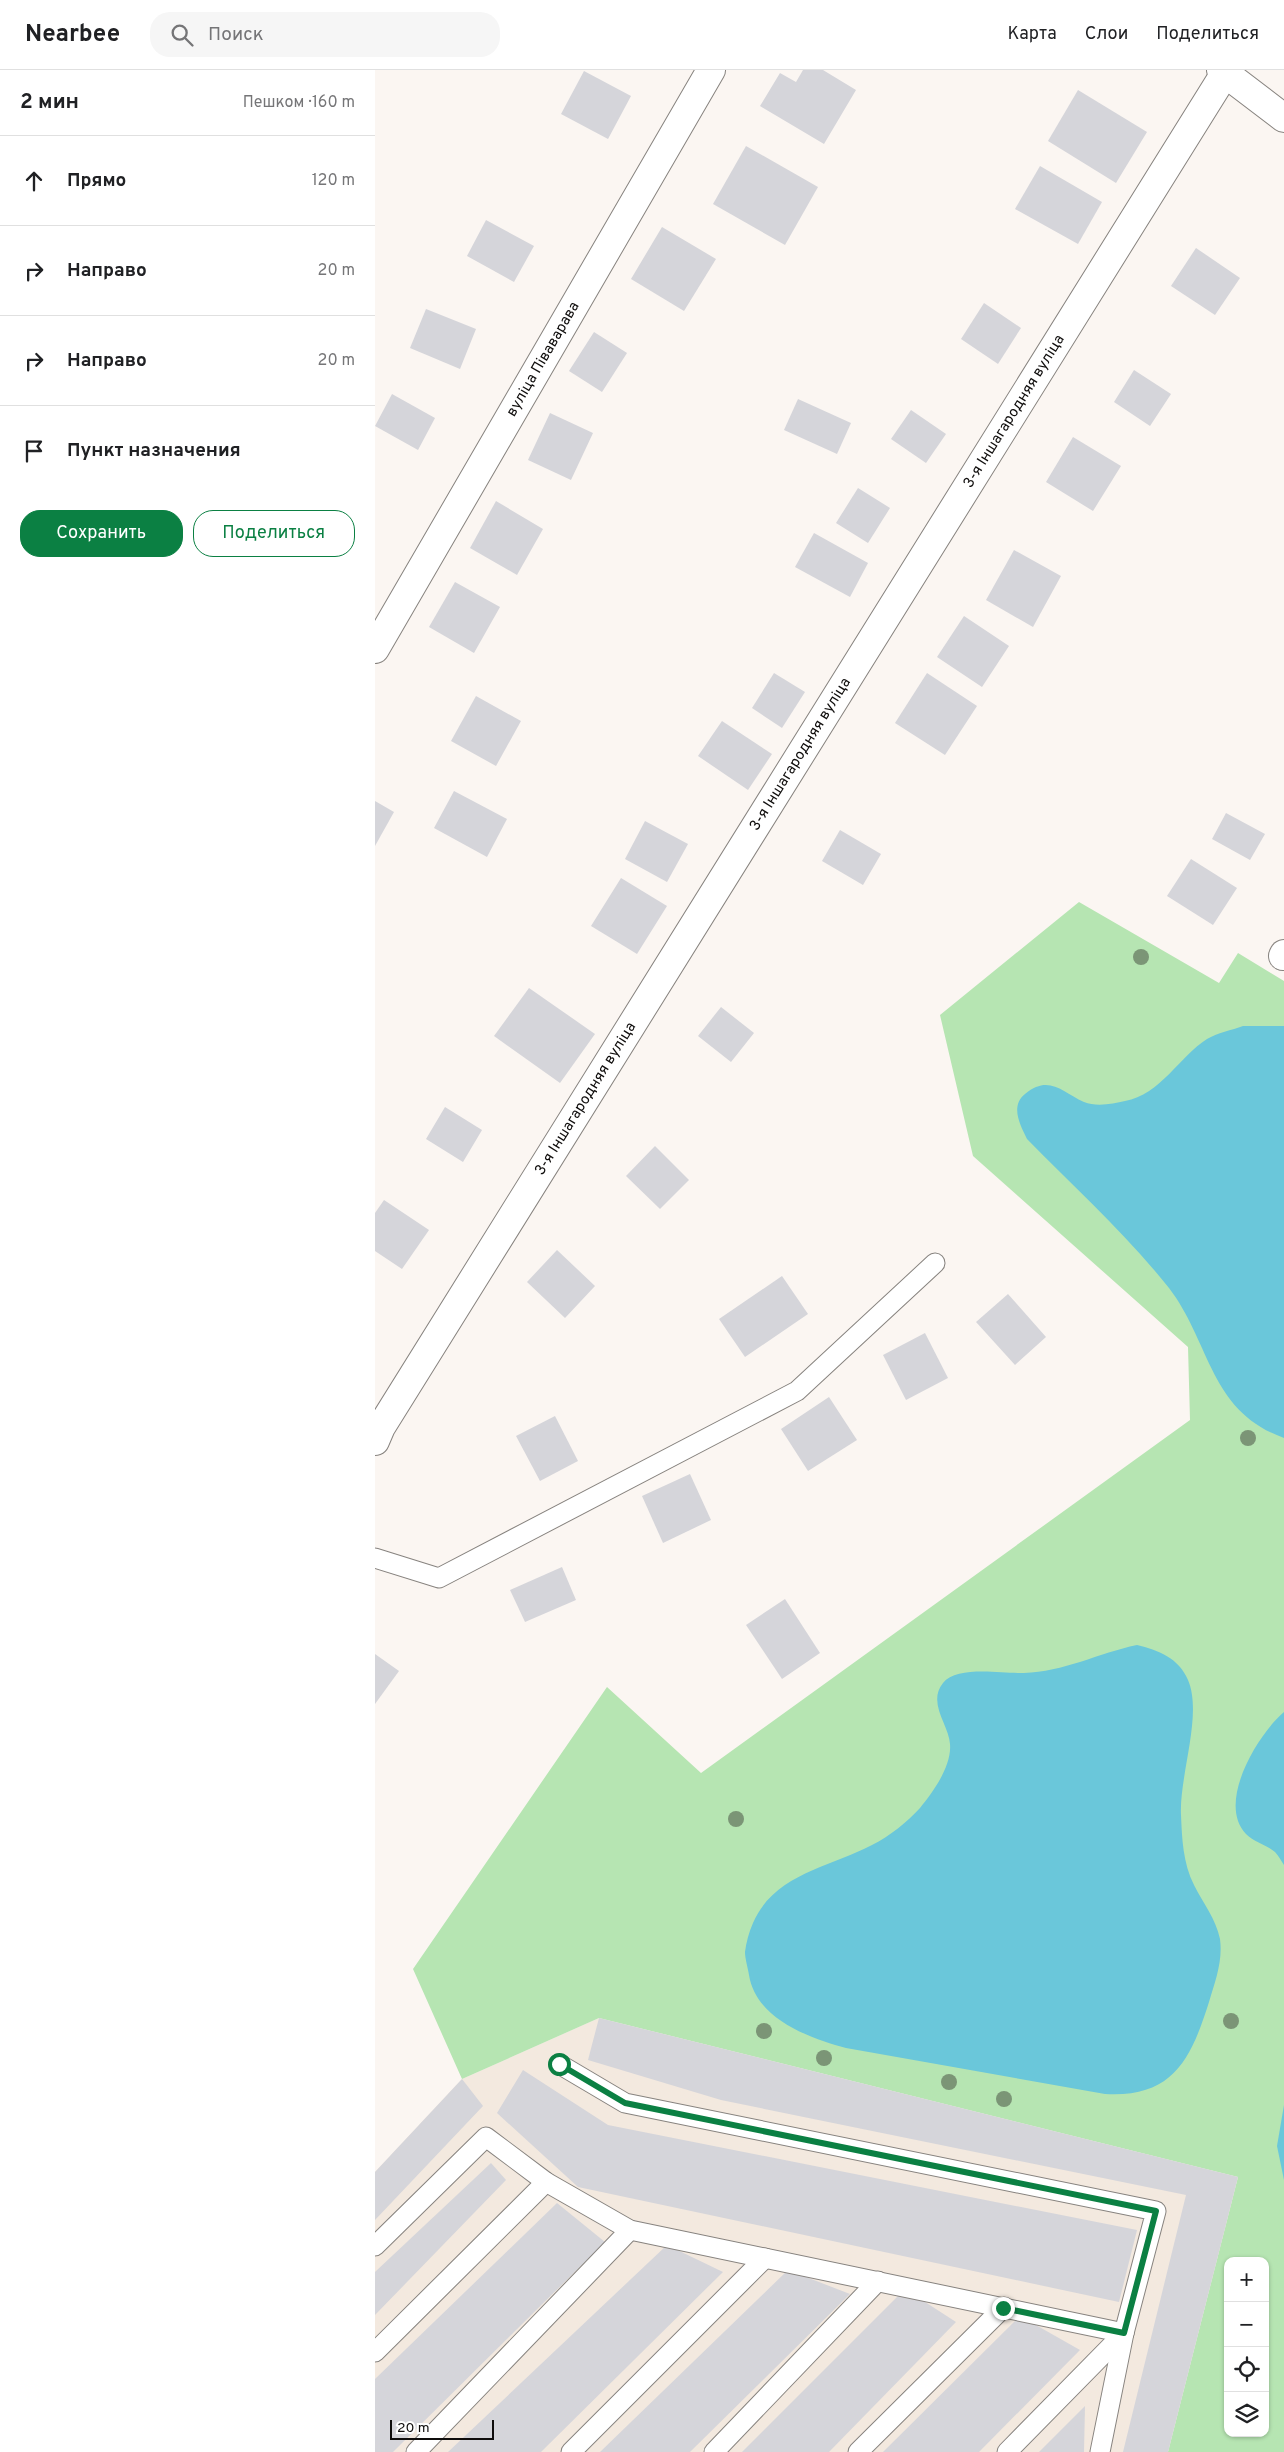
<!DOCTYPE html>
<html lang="ru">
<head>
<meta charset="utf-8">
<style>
	body { margin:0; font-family:Overpass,sans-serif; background:#f6f6f6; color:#202124 }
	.controls { position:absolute; right:15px; bottom:15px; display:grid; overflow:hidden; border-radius:10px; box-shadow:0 1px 4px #0004 }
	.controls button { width:45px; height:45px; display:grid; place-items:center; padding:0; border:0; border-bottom:1px solid #e0e0e0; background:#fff; color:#202124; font:25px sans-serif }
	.scale { position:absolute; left:15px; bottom:12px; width:104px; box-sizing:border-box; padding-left:5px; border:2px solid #0f0d0c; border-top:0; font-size:14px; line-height:18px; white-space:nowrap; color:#0f0d0c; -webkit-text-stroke:4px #fff; paint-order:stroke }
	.stop { position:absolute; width:15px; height:15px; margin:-11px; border:4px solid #0b8043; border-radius:50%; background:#fff }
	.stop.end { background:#0b8043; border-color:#fff; box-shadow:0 1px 5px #0008 }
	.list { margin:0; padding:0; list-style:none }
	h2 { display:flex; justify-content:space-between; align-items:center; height:65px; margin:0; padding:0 20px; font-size:21px }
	h2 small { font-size:16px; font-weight:400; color:#757577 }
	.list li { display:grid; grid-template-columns:32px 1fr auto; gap:15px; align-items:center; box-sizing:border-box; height:90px; padding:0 20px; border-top:1px solid #e0e0e0 }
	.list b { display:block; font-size:19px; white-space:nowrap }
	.list em { font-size:16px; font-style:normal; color:#757577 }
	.actions { display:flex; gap:10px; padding:15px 20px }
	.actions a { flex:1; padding:11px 0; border:1px solid #0b8043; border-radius:20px; text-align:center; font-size:18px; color:#0b8043 }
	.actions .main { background:#0b8043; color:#fff }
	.icon { flex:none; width:28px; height:28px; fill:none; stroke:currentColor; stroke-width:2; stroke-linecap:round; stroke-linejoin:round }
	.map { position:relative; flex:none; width:909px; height:2382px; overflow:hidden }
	header { display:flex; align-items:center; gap:30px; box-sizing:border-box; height:70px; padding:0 25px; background:#fff; border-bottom:1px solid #e0e0e0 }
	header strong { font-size:24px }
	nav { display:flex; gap:28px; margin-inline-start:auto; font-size:18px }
	.search { width:350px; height:45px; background:#f6f6f6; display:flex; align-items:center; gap:12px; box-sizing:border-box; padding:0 18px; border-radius:20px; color:#757577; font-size:19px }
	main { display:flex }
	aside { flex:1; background:#fff }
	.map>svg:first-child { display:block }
	.built { fill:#f3e9df }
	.green { fill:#b6e5b2; fill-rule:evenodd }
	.water { fill:#6ac7da }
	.building { fill:#d5d5da }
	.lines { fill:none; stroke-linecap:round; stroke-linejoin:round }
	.service-casing { stroke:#87837f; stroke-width:21 }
	.minor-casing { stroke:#87837f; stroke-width:30 }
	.tertiary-casing { stroke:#87837f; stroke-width:30 }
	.service { stroke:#fff; stroke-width:19 }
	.minor { stroke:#fff; stroke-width:28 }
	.tertiary { stroke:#fff; stroke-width:28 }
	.tree { fill:#7b9576 }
	.route { stroke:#0b8043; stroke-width:6 }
	.labels { text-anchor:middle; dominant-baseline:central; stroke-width:4.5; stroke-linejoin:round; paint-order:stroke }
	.street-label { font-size:15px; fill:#0f0d0c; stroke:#fff }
</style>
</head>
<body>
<header>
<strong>Nearbee</strong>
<div class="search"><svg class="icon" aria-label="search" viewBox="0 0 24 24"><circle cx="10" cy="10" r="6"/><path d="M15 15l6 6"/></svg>Поиск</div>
<nav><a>Карта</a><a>Слои</a><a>Поделиться</a></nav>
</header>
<main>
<aside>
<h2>2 мин<small>Пешком · 160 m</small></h2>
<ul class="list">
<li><svg class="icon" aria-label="ahead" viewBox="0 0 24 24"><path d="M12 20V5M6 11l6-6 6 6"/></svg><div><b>Прямо</b></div><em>120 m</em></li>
<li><svg class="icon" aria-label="right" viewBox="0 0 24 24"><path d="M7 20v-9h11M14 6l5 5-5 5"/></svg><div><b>Направо</b></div><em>20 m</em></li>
<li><svg class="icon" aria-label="right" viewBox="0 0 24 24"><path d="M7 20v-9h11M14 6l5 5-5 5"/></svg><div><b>Направо</b></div><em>20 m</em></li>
<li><svg class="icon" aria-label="arrive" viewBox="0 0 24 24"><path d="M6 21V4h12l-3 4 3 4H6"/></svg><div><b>Пункт назначения</b></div></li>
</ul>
<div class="actions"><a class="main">Сохранить</a><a>Поделиться</a></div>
</aside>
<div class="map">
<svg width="909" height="2382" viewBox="0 0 909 2382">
	<rect width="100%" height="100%" fill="#fbf6f2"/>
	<!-- built -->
	<path class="built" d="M224 1948 863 2107 793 2382H0V2102L87 2009Z"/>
	<!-- green -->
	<path class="green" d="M704 832 844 913 863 883 909 911V2382H793L863 2107 224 1948 87 2009 38 1899 232 1617 326 1703 815 1350 813 1277 598 1086 565 945ZM853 2191H890V2363H853Z"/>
	<!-- water -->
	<g class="water">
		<path d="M868 956H909V1368C834 1341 836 1273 794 1218 751 1164 700 1118 652 1069 645 1055 635 1036 650 1024 674 1004 687 1022 709 1032 721 1037 738 1034 750 1031 785 1025 805 986 832 969 842 963 857 960 868 956Z"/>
		<path d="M762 1575C783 1580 804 1588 813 1610 828 1645 804 1706 806 1745 807 1769 808 1793 819 1815 828 1833 841 1849 845 1869 848 1891 840 1912 834 1932 816 1989 798 2028 730 2024L471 1978C434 1968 381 1949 374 1905 373 1898 370 1889 370 1882 371 1873 374 1862 378 1853 399 1804 455 1797 497 1775 515 1766 532 1752 545 1738 558 1722 577 1696 575 1674 574 1655 552 1633 568 1613 582 1595 628 1604 649 1603 688 1602 724 1583 762 1575Z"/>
		<path d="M909 1642V1795C906 1791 904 1786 900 1782 892 1775 879 1772 871 1764 841 1733 883 1664 909 1642Z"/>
		<path d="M909 2035V2110L902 2076Z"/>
	</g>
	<!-- building -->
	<g class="building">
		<path d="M428 0H448L481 20 449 74 385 36 405 3 421 12Z"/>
		<path d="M209 1 256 26 233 69 186 44Z"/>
		<path d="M703 20 772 62 741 113 673 71Z"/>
		<path d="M371 76 443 117 410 175 338 134Z"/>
		<path d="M665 96 727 132 703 174 640 139Z"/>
		<path d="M111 150 159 176 139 212 92 186Z"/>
		<path d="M287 157 341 189 309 241 256 209Z"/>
		<path d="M821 178 865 208 840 245 796 216Z"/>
		<path d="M609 233 646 258 623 294 586 269Z"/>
		<path d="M51 239 101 259 85 299 35 278Z"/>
		<path d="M219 262 252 283 227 322 194 301Z"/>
		<path d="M759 300 796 324 775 356 739 332Z"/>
		<path d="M17 324 60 348 43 380 0 356Z"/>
		<path d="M423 329 476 353 462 384 409 360Z"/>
		<path d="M536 340 571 364 551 393 516 369Z"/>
		<path d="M175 343 218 363 196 410 153 390Z"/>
		<path d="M698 367 746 396 718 441 671 412Z"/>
		<path d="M483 418 515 438 493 473 461 453Z"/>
		<path d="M121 431 168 459 142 505 95 478Z"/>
		<path d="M439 463 493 493 475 527 420 497Z"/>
		<path d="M639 480 686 506 658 557 611 530Z"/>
		<path d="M80 512 125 537 99 583 54 557Z"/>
		<path d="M589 546 634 576 607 617 562 587Z"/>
		<path d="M399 603 430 622 407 658 377 638Z"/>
		<path d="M552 603 602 636 570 685 520 653Z"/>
		<path d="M101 626 146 651 121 696 76 671Z"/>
		<path d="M347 651 397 684 373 720 323 686Z"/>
		<path d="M79 721 132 749 112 787 59 758Z"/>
		<path d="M0 731 19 742 0 776Z"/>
		<path d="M851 743 890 764 875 790 837 769Z"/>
		<path d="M270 751 313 774 292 812 250 789Z"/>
		<path d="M465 760 506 784 488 815 447 791Z"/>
		<path d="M816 789 862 818 838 855 792 826Z"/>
		<path d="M246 808 292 836 262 884 216 856Z"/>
		<path d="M154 918 220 964 185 1013 119 966Z"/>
		<path d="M346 937 379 963 356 992 323 966Z"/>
		<path d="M70 1037 107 1060 88 1092 51 1069Z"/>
		<path d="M280 1076 314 1110 285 1139 251 1106Z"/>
		<path d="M9 1130 54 1160 27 1199 0 1181V1143Z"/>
		<path d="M182 1180 220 1216 190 1248 152 1212Z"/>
		<path d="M407 1206 433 1244 370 1287 344 1249Z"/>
		<path d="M633 1224 671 1267 640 1295 601 1252Z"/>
		<path d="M550 1263 573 1308 531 1330 508 1285Z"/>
		<path d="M454 1327 482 1370 433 1401 406 1359Z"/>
		<path d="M180 1346 203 1391 165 1411 141 1366Z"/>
		<path d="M315 1404 336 1450 288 1473 267 1426Z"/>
		<path d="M187 1497 201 1530 150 1552 135 1520Z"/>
		<path d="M410 1529 445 1583 407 1609 371 1555Z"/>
		<path d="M0 1584 24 1601 0 1634Z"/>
		<path d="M224 1948 863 2107 793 2382H748L811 2125 346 2030 213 1990Z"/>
		<path d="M148 2000 233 2055 762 2160 744 2232 203 2117 122 2043Z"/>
		<path d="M87 2009 108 2036 0 2150V2102Z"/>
		<path d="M116 2093 131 2110 0 2245V2202Z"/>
		<path d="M182 2133 230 2172 18 2382H0V2309Z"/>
		<path d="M292 2175 348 2202 166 2382H73Z"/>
		<path d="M413 2200 475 2224 315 2382H225Z"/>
		<path d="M530 2219 581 2252 454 2382H367Z"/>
		<path d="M645 2246 705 2280 604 2382H508Z"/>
		<path d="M710 2336 709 2382H664Z"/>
	</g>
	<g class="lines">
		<defs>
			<g id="service">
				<path d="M0 1488 64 1508 422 1321 560 1193"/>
				<path d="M184 1994 250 2033 781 2141 749 2263 725 2382"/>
				<path d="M0 2176 111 2067 171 2112 255 2160 749 2263"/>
				<path d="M0 2282 171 2112"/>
				<path d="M41 2382 255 2160"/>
				<path d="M196 2382 390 2188"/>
				<path d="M339 2382 503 2211"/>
				<path d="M483 2382 629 2237"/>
				<path d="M632 2382 749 2263"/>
			</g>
			<g id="minor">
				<path id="s1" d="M0 579 336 0"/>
				<path d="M908 886 909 884"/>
				<path id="s2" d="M0 1371 6 1357 852 0"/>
			</g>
			<path id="tertiary" d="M846 0 909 48"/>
		</defs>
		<!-- service casing -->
		<use href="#service" class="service-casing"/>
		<!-- minor casing -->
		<use href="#minor" class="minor-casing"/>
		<!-- tertiary casing -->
		<use href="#tertiary" class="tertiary-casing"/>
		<!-- service -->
		<use href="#service" class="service"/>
		<!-- minor -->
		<use href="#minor" class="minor"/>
		<!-- tertiary -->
		<use href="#tertiary" class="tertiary"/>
	</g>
	<!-- trees -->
	<g class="tree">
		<circle cx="766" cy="887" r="8"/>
		<circle cx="873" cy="1368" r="8"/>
		<circle cx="361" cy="1749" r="8"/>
		<circle cx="856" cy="1951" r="8"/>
		<circle cx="389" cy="1961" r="8"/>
		<circle cx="449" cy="1988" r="8"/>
		<circle cx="574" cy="2012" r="8"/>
		<circle cx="629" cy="2029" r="8"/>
	</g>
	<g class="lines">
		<!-- route -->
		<path class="route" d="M184 1994 250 2033 781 2141 749 2263 628 2238"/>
	</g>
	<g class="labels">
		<!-- street labels -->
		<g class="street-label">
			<text stroke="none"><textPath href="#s1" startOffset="335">вуліца Піваварава</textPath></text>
			<text stroke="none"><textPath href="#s2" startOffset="1212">3-я Іншагародняя вуліца</textPath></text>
			<text stroke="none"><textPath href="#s2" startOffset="808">3-я Іншагародняя вуліца</textPath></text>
			<text stroke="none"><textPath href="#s2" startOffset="402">3-я Іншагародняя вуліца</textPath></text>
		</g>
	</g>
</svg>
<div class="controls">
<button>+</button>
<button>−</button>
<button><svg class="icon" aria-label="locate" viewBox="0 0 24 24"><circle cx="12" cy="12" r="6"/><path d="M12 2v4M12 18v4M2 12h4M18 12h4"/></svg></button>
<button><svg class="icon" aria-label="layers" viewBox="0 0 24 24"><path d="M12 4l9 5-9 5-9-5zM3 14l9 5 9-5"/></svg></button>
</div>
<div class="scale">20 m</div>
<div class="stop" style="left:184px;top:1994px"></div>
<div class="stop end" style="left:628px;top:2238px"></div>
</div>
</main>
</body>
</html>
